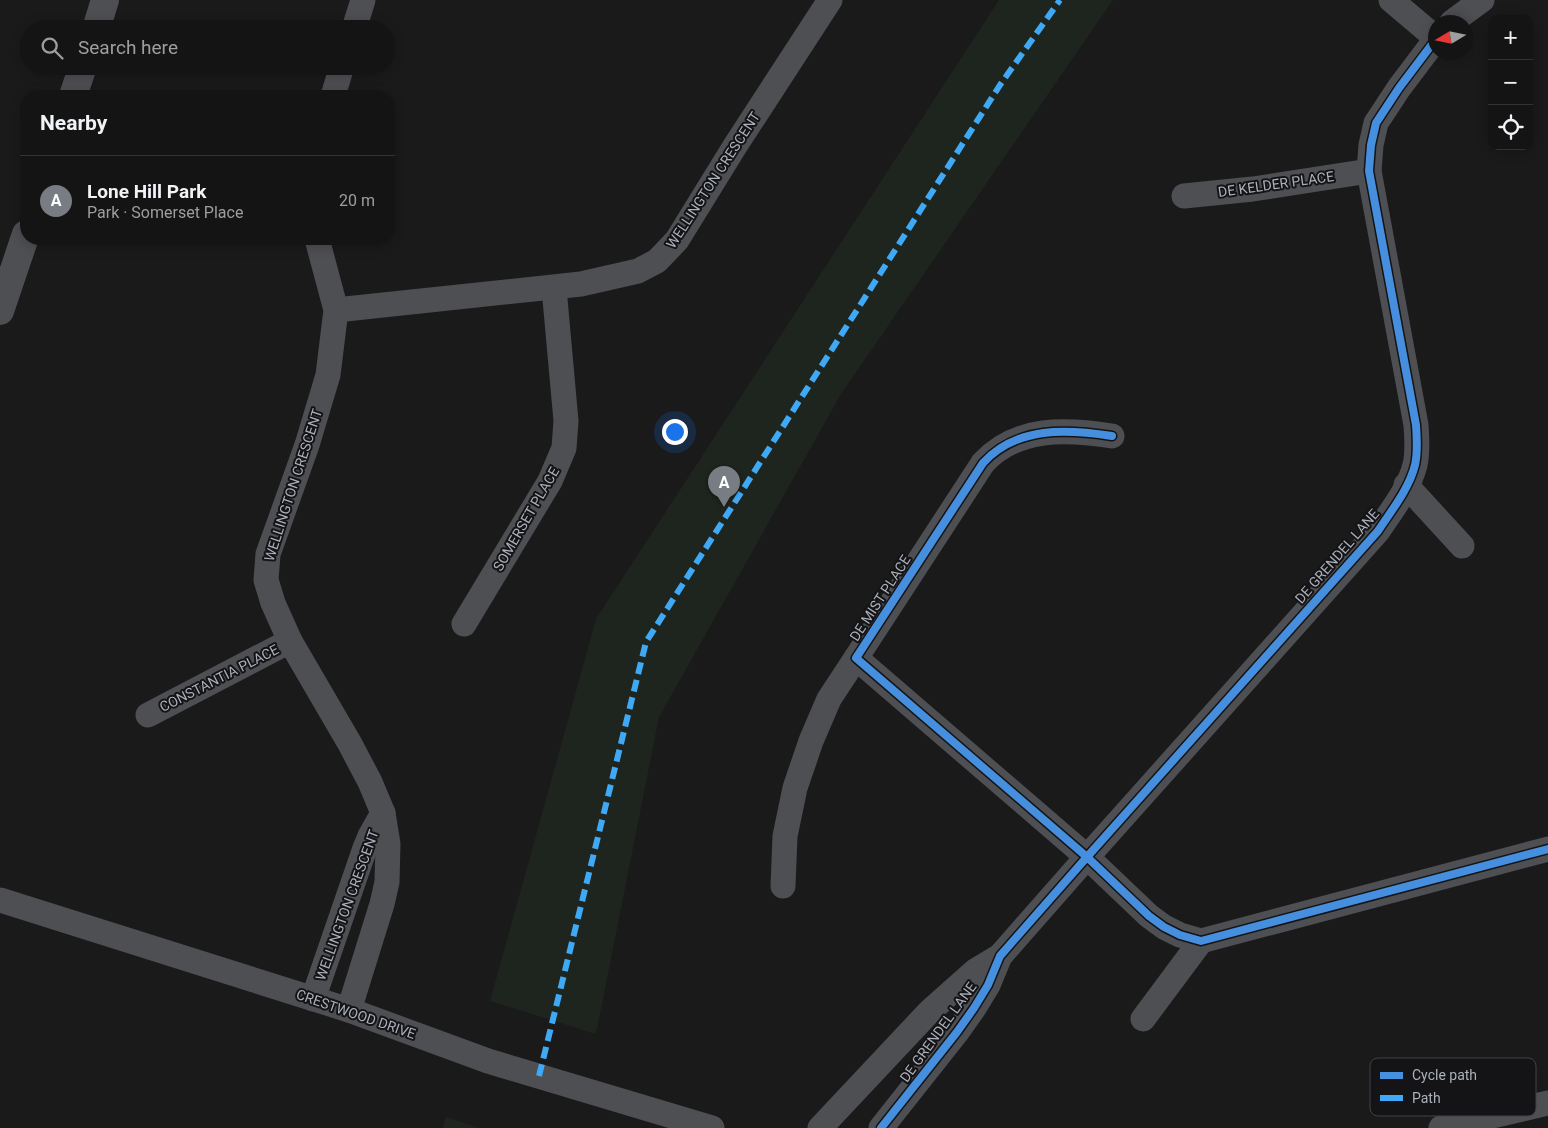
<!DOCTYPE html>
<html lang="en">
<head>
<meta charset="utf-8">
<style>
	body { margin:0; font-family:Roboto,sans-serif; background:#1d1d1d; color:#f1f3f6 }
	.controls { position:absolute; right:15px; top:15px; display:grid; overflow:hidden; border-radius:10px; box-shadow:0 2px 12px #0003 }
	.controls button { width:45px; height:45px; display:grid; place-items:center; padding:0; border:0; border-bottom:1px solid #333334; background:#141414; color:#f1f3f6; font:25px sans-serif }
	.compass { position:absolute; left:1428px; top:15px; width:45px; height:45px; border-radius:50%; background:#141414; box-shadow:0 2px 12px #0003; rotate:260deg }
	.you { position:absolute; left:674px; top:431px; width:18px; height:18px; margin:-12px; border:4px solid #fff; border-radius:50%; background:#1a73e8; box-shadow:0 0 0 8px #1a73e833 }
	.badge { display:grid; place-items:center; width:32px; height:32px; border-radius:50%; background:#787c83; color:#fff; font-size:16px; font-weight:700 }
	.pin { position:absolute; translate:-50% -41px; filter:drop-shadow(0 1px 2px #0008) }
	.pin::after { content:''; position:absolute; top:26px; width:18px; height:15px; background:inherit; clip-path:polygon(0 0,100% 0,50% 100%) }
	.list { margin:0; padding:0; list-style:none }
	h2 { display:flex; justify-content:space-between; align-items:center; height:65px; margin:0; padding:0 20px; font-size:21px }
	h2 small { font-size:16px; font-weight:400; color:#9d9ea0 }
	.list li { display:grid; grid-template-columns:32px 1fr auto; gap:15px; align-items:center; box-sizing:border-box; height:90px; padding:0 20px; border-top:1px solid #333334 }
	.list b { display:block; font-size:19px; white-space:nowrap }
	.list p { margin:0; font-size:16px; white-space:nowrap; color:#9d9ea0 }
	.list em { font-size:16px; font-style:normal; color:#9d9ea0 }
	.icon { flex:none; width:28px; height:28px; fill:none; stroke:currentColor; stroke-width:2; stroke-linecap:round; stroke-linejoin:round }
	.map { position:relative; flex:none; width:1548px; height:1128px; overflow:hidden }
	.search { position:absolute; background:#141414; box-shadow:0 2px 12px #0003; left:20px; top:20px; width:375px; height:55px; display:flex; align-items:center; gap:12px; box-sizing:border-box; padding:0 18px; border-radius:28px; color:#9d9ea0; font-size:19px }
	.panel { position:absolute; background:#141414; box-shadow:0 2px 12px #0003; left:20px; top:90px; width:375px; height:155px; border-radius:20px }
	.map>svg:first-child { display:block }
	.park { fill:#1e251e }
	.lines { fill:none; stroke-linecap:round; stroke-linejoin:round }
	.minor { stroke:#4e4f53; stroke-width:25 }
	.tertiary { stroke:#4e4f53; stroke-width:28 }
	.quiet { stroke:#3fa9f5; stroke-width:6; stroke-dasharray:12 6; stroke-linecap:butt }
	.cycleway-casing { stroke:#141416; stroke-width:11 }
	.cycleway { stroke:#468fdf; stroke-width:8 }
	.labels { text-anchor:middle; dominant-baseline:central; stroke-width:4; stroke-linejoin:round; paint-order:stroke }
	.street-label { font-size:14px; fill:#abb1bb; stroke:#141416 }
	.key { fill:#141416; stroke:#414348; stroke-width:1 }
	.key-label { font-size:14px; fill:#abb1bb }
</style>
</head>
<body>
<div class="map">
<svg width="1548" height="1128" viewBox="0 0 1548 1128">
	<rect width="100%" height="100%" fill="#1a1a1a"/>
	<!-- park -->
	<g class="park">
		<path d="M999 0H1113L841 394 659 717 596 1034 490 1001 596 619Z"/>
		<path d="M446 1117 479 1128H443Z"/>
	</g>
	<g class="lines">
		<!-- minor -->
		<g class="minor">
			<path d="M1391 0 1436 38"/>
			<path d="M1452 22 1482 0"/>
			<path d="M354 29 363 0"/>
			<path d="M333 96 342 66"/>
			<path d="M1184 196 1253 189 1369 171"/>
			<path d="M317 239 336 310 328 375 307 445 268 554 266 580 273 603 290 641 350 744 370 782 383 813 388 844 387 882 382 904 349 1010"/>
			<path d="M336 310 581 284 638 271 657 261 677 240 735 146 830 0"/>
			<path d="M1112 436C1067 429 1017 426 983 463L856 658 1087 857 1149 916 1164 927 1180 935 1201 941 1548 849"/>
			<path d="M1406 485 1462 546"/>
			<path d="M464 624 550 481 564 448 566 421 554 288"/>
			<path d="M148 715 290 641"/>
			<path d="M783 886 785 836 795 788 811 741 829 699 856 658"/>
			<path d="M0 900 349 1010 488 1061 712 1128"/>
			<path d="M313 999 365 848 370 836 383 813"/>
			<path d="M1143 1019 1201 941"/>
			<path d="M820 1128 930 1011 975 971 1000 956"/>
			<path d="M881 1128 957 1032 974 1008 988 985 1000 956 1087 857 1378 531C1391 511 1409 489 1415 465 1418 452 1417 438 1416 425L1369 171 1371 145 1376 123 1399 88 1436 39"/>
			<path d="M1441 1128 1548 1103"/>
		</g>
		<!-- tertiary -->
		<g class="tertiary">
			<path d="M96 29 105 0"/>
			<path d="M73 96 83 66"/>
			<path d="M0 311 26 234"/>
		</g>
		<!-- quiet -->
		<path class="quiet" d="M539 1076 646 642 1000 85 1060 0"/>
		<defs>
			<g id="cycleway">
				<path d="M1112 436C1067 429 1017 426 983 463L856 658 1087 857 1149 916 1164 927 1180 935 1201 941 1548 849"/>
				<path d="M881 1128 957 1032 974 1008 988 985 1000 956 1087 857 1378 531C1391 511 1409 489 1415 465 1418 452 1417 438 1416 425L1369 171 1371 145 1376 123 1399 88 1436 39"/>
			</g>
		</defs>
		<!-- cycleway casing -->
		<use href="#cycleway" class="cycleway-casing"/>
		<!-- cycleway -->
		<use href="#cycleway" class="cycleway"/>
	</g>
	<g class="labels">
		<!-- street labels -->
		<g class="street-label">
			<text transform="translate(713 180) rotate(-57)">WELLINGTON CRESCENT</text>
			<text transform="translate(1276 184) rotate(-8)">DE KELDER PLACE</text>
			<text transform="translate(293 485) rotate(-72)">WELLINGTON CRESCENT</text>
			<text transform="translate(526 519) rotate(-60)">SOMERSET PLACE</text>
			<text transform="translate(1337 556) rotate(-49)">DE GRENDEL LANE</text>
			<text transform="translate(880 598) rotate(-57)">DE MIST PLACE</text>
			<text transform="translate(219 678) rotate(-27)">CONSTANTIA PLACE</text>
			<text transform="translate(347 905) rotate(-70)">WELLINGTON CRESCENT</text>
			<text transform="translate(356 1014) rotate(19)">CRESTWOOD DRIVE</text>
			<text transform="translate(938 1032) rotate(-54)">DE GRENDEL LANE</text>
		</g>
	</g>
	<!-- legend -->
	<rect x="1370" y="1058" width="166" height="58" rx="8" class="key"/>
	<rect x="1380" y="1072" width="23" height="7" fill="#468fdf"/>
	<rect x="1380" y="1095" width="23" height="6" fill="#3fa9f5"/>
	<g class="key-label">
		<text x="1412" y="1080">Cycle path</text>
		<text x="1412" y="1103">Path</text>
	</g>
</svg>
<div class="controls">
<button>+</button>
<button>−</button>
<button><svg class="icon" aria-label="locate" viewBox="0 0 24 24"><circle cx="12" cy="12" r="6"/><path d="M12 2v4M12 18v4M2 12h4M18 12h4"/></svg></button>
</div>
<svg class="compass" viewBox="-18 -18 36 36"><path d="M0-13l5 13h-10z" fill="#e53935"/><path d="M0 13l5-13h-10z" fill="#9d9ea0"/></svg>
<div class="you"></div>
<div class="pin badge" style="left:724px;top:507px">A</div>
<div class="search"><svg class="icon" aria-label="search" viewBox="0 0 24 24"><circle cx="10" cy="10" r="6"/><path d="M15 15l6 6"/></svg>Search here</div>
<section class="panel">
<h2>Nearby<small></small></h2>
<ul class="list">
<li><span class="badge">A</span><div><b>Lone Hill Park</b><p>Park · Somerset Place</p></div><em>20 m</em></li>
</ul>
</section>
</div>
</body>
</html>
